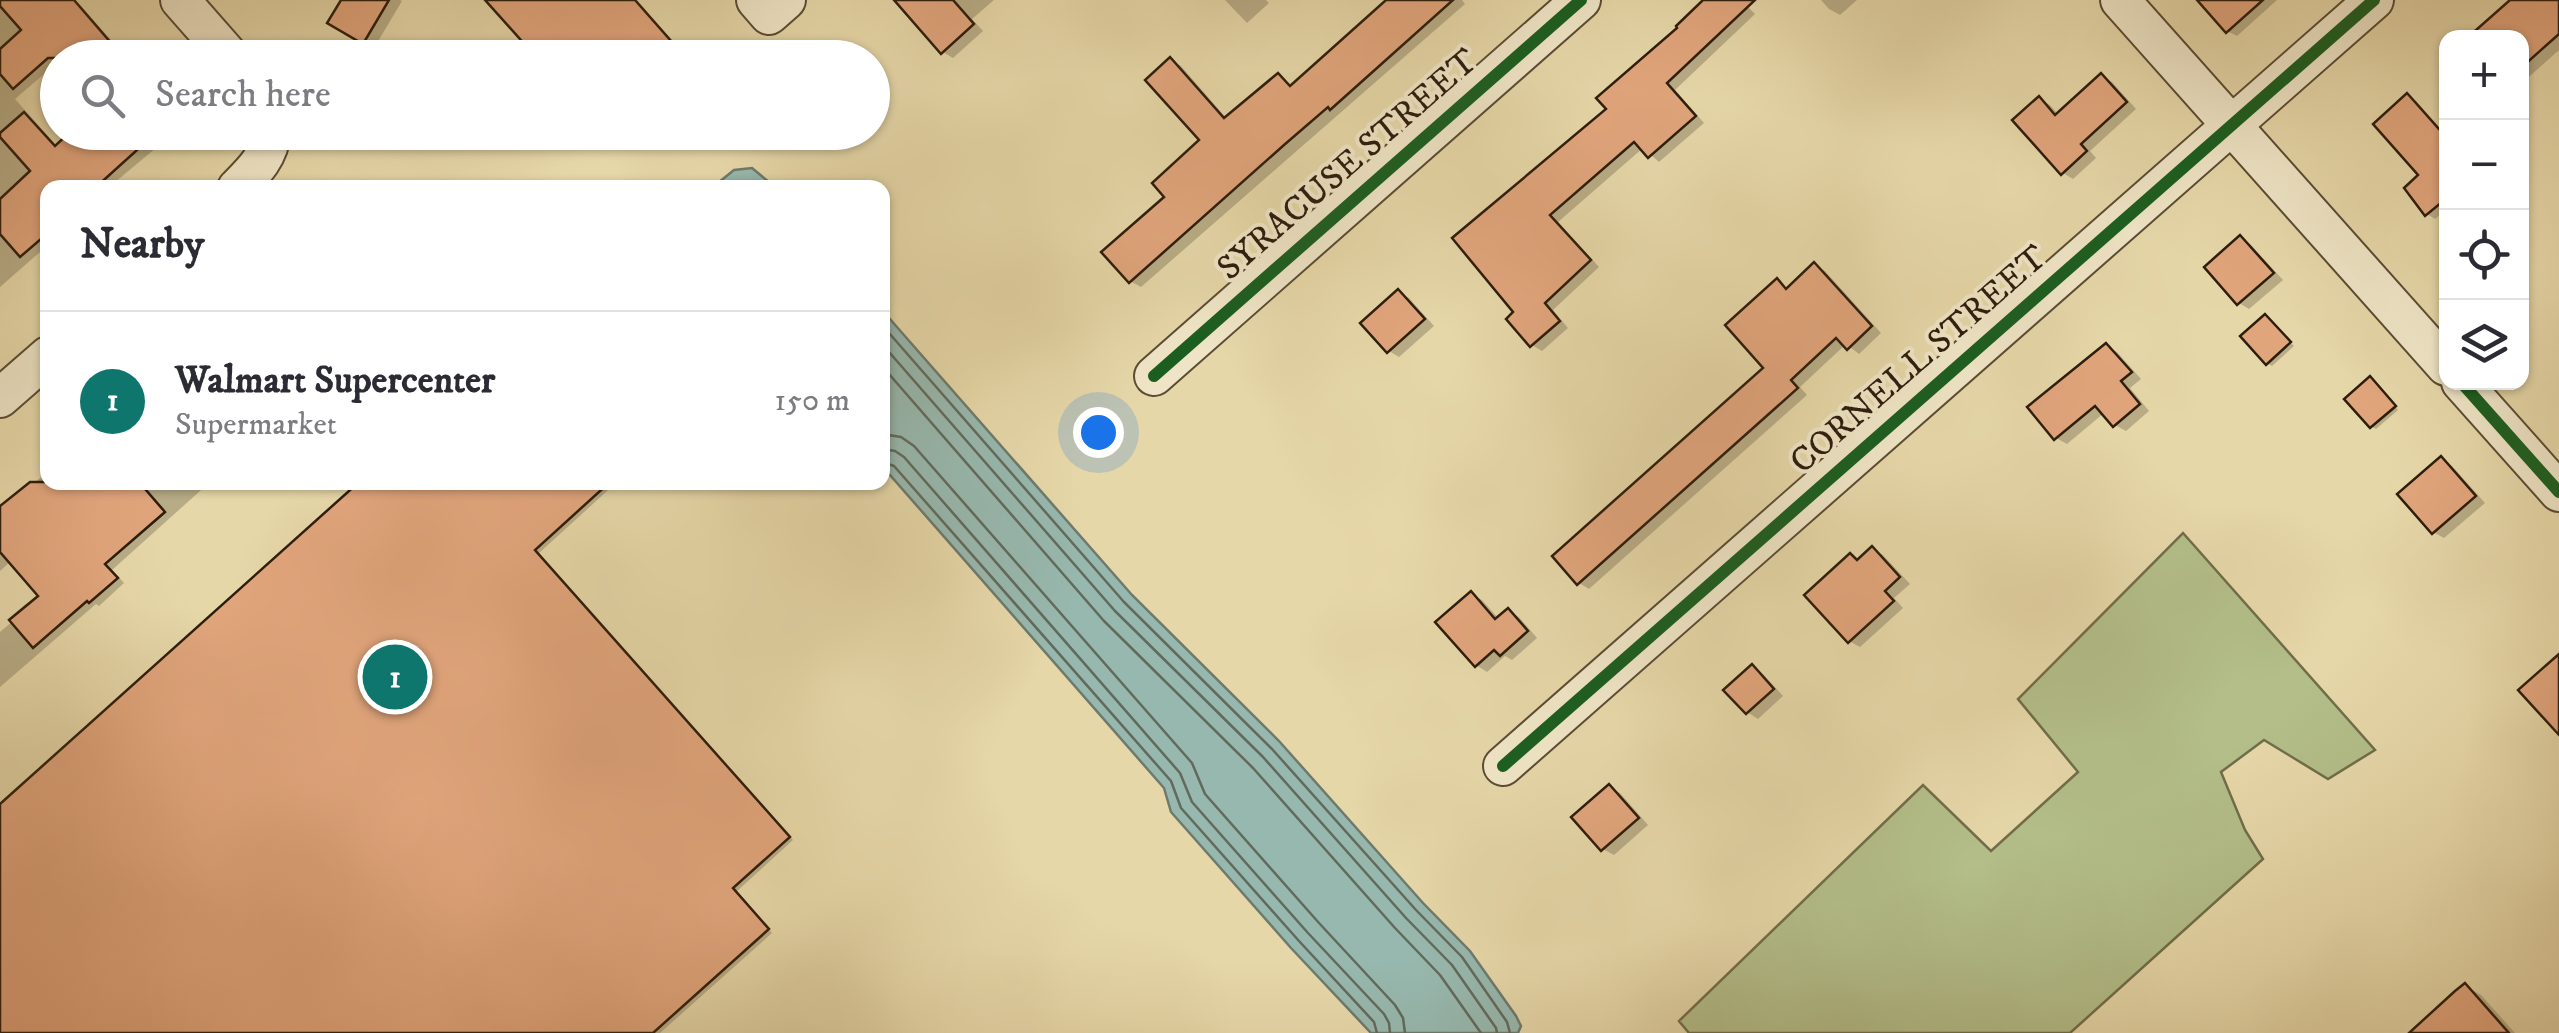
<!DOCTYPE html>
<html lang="en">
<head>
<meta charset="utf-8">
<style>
	body { margin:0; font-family:"IM FELL DW Pica",serif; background:#f2f2f3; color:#2b2b33 }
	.controls { position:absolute; right:30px; top:30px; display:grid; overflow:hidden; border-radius:20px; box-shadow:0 2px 8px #0004 }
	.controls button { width:90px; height:90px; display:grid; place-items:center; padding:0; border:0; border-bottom:2px solid #e1e1e2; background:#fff; color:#2b2b33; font:50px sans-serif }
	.you { position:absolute; left:1098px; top:432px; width:35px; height:35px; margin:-25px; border:8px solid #fff; border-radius:50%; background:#1a73e8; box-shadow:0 0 0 15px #1a73e833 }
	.badge { display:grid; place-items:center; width:65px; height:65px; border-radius:50%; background:#0f766e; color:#fff; font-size:32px; font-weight:700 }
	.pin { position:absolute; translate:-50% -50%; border:5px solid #fff; box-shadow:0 2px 10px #0006 }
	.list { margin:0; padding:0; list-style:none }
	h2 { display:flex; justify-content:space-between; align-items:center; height:130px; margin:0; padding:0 40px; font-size:42px }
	h2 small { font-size:32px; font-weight:400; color:#7c7c81 }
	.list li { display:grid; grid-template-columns:65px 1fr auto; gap:30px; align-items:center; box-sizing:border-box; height:180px; padding:0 40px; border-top:2px solid #e1e1e2 }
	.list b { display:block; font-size:38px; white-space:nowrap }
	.list p { margin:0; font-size:32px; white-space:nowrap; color:#7c7c81 }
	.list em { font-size:32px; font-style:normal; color:#7c7c81 }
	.icon { flex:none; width:55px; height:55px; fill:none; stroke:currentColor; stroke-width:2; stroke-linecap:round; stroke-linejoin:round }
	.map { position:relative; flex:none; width:2559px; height:1033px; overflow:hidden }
	.search { position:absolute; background:#fff; box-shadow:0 2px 8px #0004; left:40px; top:40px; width:850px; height:110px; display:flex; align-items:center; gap:25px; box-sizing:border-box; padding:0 35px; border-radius:55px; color:#7c7c81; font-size:38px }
	.panel { position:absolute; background:#fff; box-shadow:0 2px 8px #0004; left:40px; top:180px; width:850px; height:310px; border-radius:20px }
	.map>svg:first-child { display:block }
	.green { fill:#b3be89; stroke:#706e4a; stroke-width:2.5 }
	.water { fill:#97b8ae; stroke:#6d7a6d; stroke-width:2.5 }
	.shadow { fill:#0003 }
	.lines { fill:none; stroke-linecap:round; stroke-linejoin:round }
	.shore { stroke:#626a5d; stroke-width:2.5 }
	.building { fill:#e1a57c; stroke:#2d1d0c; stroke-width:2.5 }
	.street-casing { stroke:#5b4c33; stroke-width:42 }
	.street { stroke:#efe5c6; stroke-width:38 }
	.cycleway-casing { stroke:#efe5c6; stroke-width:19 }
	.cycleway { stroke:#1b5e20; stroke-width:12 }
	.labels { text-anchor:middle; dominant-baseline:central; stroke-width:8; stroke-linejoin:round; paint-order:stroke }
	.street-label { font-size:35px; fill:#2d1d0c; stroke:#efe5c6 }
</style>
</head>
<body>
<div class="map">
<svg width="2559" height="1033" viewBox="0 0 2559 1033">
	<rect width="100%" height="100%" fill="#e6d7a8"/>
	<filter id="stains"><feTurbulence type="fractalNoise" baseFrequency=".002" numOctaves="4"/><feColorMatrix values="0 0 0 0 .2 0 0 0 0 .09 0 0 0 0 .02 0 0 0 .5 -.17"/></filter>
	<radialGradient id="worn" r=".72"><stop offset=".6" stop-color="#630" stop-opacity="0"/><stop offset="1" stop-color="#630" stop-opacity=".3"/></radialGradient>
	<!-- green -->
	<path class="green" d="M2183 533 2375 750 2328 779 2264 740 2221 772 2245 830 2263 859 2070 1033H1689L1679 1021 1923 785 1991 851 2078 772 2018 699Z"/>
	<!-- water -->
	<g class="water">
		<path d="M752 168 775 187H713L734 170Z"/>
		<path d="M882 310 1132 595 1279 741 1423 903 1470 951 1516 1016 1521 1026 1518 1033H1371L1291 948 1171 812 1164 788 883 467Z"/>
	</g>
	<!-- shadow -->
	<g class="shadow">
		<path d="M0 0 73 1 81 6 111 40 120 44 132 58H58V62L15 99 58 147 78 132H175L108 188H48V245L0 287Z"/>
		<path d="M343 0H400L402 1 374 48 330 22Z"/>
		<path d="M488 0H631L646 15 654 20 686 56 528 58 534 51Z"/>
		<path d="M916 0H994L972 19 983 31 953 58 943 52Z"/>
		<path d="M1225 0H1266L1269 3 1247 23Z"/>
		<path d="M1390 0H1462L1465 4 1141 287 1130 281 1167 197 1203 141 1170 60 1181 66 1227 119 1278 76 1293 87Z"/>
		<path d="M1707 0H1741L1755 14 1675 90 1704 123 1659 162 1643 148 1558 222 1599 267 1553 310 1568 328 1542 351 1532 345 1517 312 1455 239 1609 110Z"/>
		<path d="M1821 0H1857L1840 15 1829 9Z"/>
		<path d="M2201 0H2277L2237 36 2227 31Z"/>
		<path d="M2514 0H2559V50L2522 83V38Z"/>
		<path d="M432 51 443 58H415Z"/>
		<path d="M2102 76 2112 82 2136 109 2090 151 2096 158 2073 179 2063 173 2040 99 2050 105 2059 115Z"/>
		<path d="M2408 96 2416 101 2446 135V218L2442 213 2435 219 2427 214Z"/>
		<path d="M494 132H537L505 145 497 140Z"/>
		<path d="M2241 238 2251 245 2283 280 2249 309 2239 303Z"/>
		<path d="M1815 265 1825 271 1881 333 1859 354 1846 344 1800 387 1807 395 1589 589 1579 583 1767 368 1777 282 1789 289Z"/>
		<path d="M1398 292 1409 298 1434 326 1399 357 1389 351Z"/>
		<path d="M2266 317 2294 346 2272 366 2267 363Z"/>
		<path d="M2106 346 2117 352 2141 379 2130 388 2149 411 2126 431 2115 425 2104 413 2067 444 2056 438Z"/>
		<path d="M2375 382 2398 410 2376 429 2371 426Z"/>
		<path d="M2442 459 2452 466 2485 503 2444 538 2433 532Z"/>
		<path d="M48 472V482H210L112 570 124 583 99 606 96 604 0 687V632L42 596 11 561 0 571V509Z"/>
		<path d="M363 482H617L538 554 793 840 736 892 772 933 660 1033H0V807Z"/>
		<path d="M1873 549 1883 555 1910 584 1894 598 1903 608 1860 647 1849 641 1851 556 1859 561Z"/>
		<path d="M1471 594 1482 600 1499 619 1508 611 1519 617 1537 638 1512 660 1505 656 1487 672 1476 665Z"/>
		<path d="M1752 668 1763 674 1783 696 1758 719 1747 712Z"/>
		<path d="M1609 787 1620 793 1648 825 1614 855 1603 849Z"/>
		<path d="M2465 986 2481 995 2515 1033H2413Z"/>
	</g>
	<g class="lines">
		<!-- shore -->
		<g class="shore">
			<path d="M882 325 1124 602 1272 749 1416 910 1462 957 1507 1022 1510 1033"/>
			<path d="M882 344 1115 611 1263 757 1406 918 1452 965 1496 1028 1497 1033"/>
			<path d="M882 366 1104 621 1253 768 1395 928 1440 975 1481 1033"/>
			<path d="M882 434 901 437 914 446 1192 763 1205 794 1319 923 1395 1005 1403 1018 1405 1033"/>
			<path d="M882 449 895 451 904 457 1180 773 1192 802 1308 933 1384 1014 1389 1023 1390 1033"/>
			<path d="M882 462 894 466 1171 781 1181 808 1299 941 1374 1022 1377 1033"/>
		</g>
	</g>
	<!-- building -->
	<g class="building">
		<path d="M0 0H74L124 58H48L13 89 0 74V49L21 30 0 6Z"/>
		<path d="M341 0H389L363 44 327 23Z"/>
		<path d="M485 0H635L686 58H537Z"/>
		<path d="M894 0H953L974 24 941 54Z"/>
		<path d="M1386 0H1453L1330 110 1328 107 1284 145 1129 283 1101 252 1164 197 1152 183 1199 140 1145 80 1170 57 1224 118 1278 73 1290 86Z"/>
		<path d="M1703 0H1755L1667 83 1696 116 1648 158 1634 142 1550 215 1591 260 1545 303 1560 321 1530 347 1506 319 1513 312 1452 238 1606 109 1596 98 1677 28 1676 26Z"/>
		<path d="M2197 0H2263L2226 33Z"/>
		<path d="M2510 0H2559V34L2522 67V38H2467Z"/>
		<path d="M2101 73 2127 102 2081 144 2087 151 2061 175 2012 120 2039 96 2055 115Z"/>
		<path d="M2407 93 2446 137V208L2442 202 2425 216 2404 188 2418 175 2373 124Z"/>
		<path d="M24 112 55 146 70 132H157L95 188H48V233L20 257 0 234V199L30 171 0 137V133Z"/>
		<path d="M2240 235 2274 273 2237 305 2204 267Z"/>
		<path d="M1814 262 1872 326 1847 350 1836 338 1791 380 1798 388 1577 585 1552 556 1763 368 1725 325 1777 278 1786 289Z"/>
		<path d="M1398 289 1425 319 1387 353 1360 323Z"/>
		<path d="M2265 314 2291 342 2266 365 2240 336Z"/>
		<path d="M2106 343 2132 372 2121 381 2140 404 2113 427 2095 406 2054 440 2027 407Z"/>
		<path d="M2370 376 2396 406 2370 428 2344 399Z"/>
		<path d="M2441 456 2476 496 2432 534 2397 494Z"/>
		<path d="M30 482H139L165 512 105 564 118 578 89 603 87 601 33 648 9 620 38 596 0 552V506Z"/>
		<path d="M359 482H610L535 550 790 837 733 888 769 929 653 1033H0V804Z"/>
		<path d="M1872 546 1900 577 1885 591 1894 601 1848 643 1804 595 1850 553 1857 560Z"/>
		<path d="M1471 591 1495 619 1508 608 1528 631 1500 656 1494 650 1475 667 1435 622Z"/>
		<path d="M2559 654V735L2518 690Z"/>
		<path d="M1752 664 1774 689 1746 714 1723 690Z"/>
		<path d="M1609 784 1639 818 1601 851 1571 817Z"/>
		<path d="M2465 983 2509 1033H2409L2455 991Z"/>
	</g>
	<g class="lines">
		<defs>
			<g id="street">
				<path d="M180 0 231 58"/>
				<path d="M756 0 769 15 786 0"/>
				<path d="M2120 0 2446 366"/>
				<path d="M237 188C253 172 270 156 271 132"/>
				<path d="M1154 376 1581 0"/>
				<path d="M2461 382 2559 492"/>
				<path d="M0 398 48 356"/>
				<path d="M1503 766 2374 0"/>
			</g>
		</defs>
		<!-- street casing -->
		<use href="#street" class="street-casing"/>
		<!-- street -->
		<use href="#street" class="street"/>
		<defs>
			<g id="cycleway">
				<path d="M1154 376 1581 0"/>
				<path d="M2461 382 2559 492"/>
				<path d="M1503 766 2374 0"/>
			</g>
		</defs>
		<!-- cycleway casing -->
		<use href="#cycleway" class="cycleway-casing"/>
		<!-- cycleway -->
		<use href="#cycleway" class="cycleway"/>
	</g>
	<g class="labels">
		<!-- street labels -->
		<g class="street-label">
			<text transform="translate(1348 165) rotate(-41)">SYRACUSE STREET</text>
			<text transform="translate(1919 360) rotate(-41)">CORNELL STREET</text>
		</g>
	</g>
	<rect width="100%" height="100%" filter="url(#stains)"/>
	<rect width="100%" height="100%" fill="url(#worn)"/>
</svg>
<div class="controls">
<button>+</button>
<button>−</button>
<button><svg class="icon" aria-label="locate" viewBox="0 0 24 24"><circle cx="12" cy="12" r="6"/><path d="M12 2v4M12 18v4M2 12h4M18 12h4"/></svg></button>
<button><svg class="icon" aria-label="layers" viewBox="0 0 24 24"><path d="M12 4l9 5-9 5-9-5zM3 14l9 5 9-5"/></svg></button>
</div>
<div class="you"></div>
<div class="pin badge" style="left:395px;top:677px">1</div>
<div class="search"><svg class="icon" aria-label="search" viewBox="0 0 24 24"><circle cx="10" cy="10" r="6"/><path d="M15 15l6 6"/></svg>Search here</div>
<section class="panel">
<h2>Nearby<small></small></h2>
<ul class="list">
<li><span class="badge">1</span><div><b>Walmart Supercenter</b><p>Supermarket</p></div><em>150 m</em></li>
</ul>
</section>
</div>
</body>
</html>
